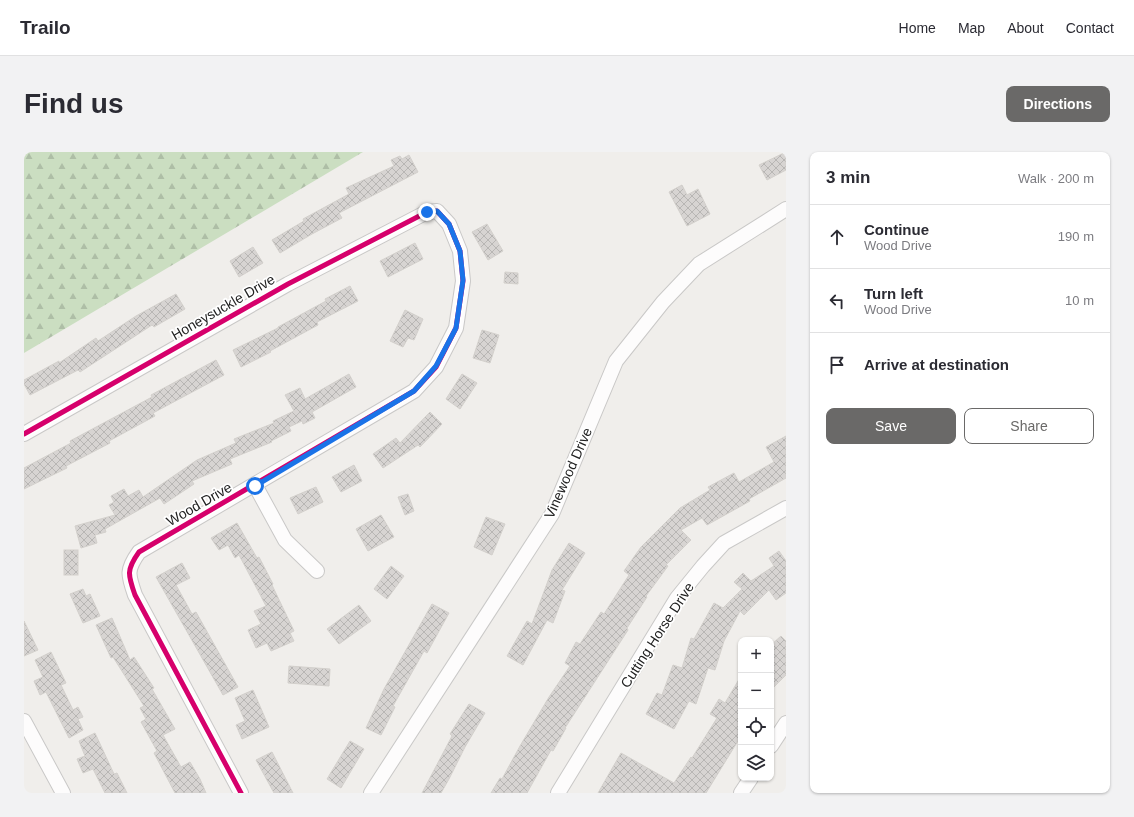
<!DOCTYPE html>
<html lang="en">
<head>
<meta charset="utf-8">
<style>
	body { margin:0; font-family:Helvetica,sans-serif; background:#f2f2f3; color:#2b2b33 }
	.controls { position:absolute; right:12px; bottom:12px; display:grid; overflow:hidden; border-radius:8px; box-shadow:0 1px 3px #0004 }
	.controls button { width:36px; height:36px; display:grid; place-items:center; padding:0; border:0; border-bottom:1px solid #e1e1e2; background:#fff; color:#2b2b33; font:20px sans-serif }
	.stop { position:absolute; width:12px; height:12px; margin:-9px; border:3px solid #1a73e8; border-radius:50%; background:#fff }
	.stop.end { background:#1a73e8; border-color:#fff; box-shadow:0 1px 4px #0008 }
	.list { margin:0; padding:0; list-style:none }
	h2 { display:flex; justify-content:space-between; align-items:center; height:52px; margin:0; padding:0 16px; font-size:17px }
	h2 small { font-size:13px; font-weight:400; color:#7c7c81 }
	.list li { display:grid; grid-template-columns:26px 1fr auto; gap:12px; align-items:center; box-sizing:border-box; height:64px; padding:0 16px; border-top:1px solid #e1e1e2 }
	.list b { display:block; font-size:15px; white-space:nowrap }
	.list p { margin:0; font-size:13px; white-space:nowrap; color:#7c7c81 }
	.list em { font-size:13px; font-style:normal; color:#7c7c81 }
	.actions { display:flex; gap:8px; padding:12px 16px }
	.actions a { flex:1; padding:9px 0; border:1px solid #6a6968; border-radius:8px; text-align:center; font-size:14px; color:#6a6968 }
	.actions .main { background:#6a6968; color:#fff }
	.icon { flex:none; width:22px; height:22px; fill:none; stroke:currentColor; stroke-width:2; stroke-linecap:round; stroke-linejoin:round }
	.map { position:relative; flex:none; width:762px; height:641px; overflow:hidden; border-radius:8px }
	header { display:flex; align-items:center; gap:24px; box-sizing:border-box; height:56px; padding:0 20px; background:#fff; border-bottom:1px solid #e1e1e2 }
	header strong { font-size:19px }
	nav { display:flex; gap:22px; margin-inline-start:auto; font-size:14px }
	.intro { display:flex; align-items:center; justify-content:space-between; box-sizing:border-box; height:96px; padding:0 24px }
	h1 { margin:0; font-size:28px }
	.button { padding:10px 18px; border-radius:8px; background:#6a6968; color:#fff; font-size:14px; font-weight:700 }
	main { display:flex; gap:24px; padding:0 24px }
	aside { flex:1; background:#fff; border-radius:8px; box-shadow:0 1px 3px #0004 }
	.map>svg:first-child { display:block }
	.forest { fill:url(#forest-firs) }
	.building { fill:url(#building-cross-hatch); stroke:#d3d0cc }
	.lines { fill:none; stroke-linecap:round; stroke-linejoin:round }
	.street-casing { stroke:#c9c8c7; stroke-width:16 }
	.street { stroke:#fdfcfc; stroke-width:14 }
	.cycleway-casing { stroke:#fff; stroke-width:8 }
	.cycleway { stroke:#d6006c; stroke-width:5 }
	.route { stroke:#1a73e8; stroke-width:5 }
	.labels { text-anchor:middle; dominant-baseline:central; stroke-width:3.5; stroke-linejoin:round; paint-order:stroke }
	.street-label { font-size:14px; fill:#222; stroke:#fff }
</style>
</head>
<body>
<header>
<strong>Trailo</strong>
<nav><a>Home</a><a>Map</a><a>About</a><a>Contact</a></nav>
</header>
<div class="intro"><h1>Find us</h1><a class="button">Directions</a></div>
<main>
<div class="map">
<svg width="762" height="641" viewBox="0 0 762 641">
	<defs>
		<pattern id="forest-firs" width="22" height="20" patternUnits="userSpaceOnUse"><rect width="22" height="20" fill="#cbdec1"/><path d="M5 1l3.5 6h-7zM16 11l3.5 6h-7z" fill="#aebea6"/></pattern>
		<pattern id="building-cross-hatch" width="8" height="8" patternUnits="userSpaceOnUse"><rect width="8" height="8" fill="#d7d4d2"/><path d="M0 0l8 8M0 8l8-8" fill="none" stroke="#b8b6b4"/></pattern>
	</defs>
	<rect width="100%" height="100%" fill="#f0eeeb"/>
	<!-- forest -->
	<path class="forest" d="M0 0H339L0 201Z"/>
	<!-- building -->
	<g class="building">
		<path d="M762 0V18L743 28 735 13Z"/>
		<path d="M385 3 394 20 315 61 318 66 288 82 256 101 248 88 280 69 279 67 325 42 322 36 370 14 367 8 376 4 378 7Z"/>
		<path d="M658 33 663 43 674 37 686 62 663 74 645 40Z"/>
		<path d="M463 72 479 99 464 108 448 80Z"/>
		<path d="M391 91 399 107 364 125 356 109Z"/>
		<path d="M229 95 239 111 215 125 206 109Z"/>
		<path d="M481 120 494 121V132L480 131Z"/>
		<path d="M326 134 334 149 293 170 294 173 246 199 247 200 217 215 209 198 254 176V175L302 149 301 147Z"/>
		<path d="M152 142 161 157 130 175 128 173 56 220 54 218 6 243 0 232V228L35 209V211L72 186 74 189 112 164Z"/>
		<path d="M381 158 399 167 390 188 384 186 379 195 366 189Z"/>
		<path d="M458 178 475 183 466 211 449 206Z"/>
		<path d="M192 208 200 223 129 261 131 264 85 289 86 291 42 314 43 316 0 337V316L47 291 46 289 128 245 127 243Z"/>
		<path d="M325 222 332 235 288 260 291 266 279 272 278 269 265 275 267 279 247 289 248 290 206 307 208 312 168 329 170 332 140 352 136 346 81 377 82 380 71 383 73 391 57 396 51 374 91 363 85 353 90 350 87 344 100 337 104 344 115 338 119 345 173 308 212 291 210 287 250 271 249 269 270 259 261 243 276 236 281 247Z"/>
		<path d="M438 222 453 231 436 257 422 247Z"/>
		<path d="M406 260 418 272 396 295 394 293 359 316 349 302 372 286 376 291Z"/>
		<path d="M762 284V326L725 347 726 349 683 373 678 366 657 378 667 388 642 413 644 414 622 444 623 445 603 476 604 478 541 576H542L529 599 527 598 503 641H467L476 626 478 627 496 594 525 545 546 514 541 511 552 490 556 492 577 460 580 462 605 423 600 419 617 395 656 356 686 338 684 335 710 321 715 330 750 310 742 295Z"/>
		<path d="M330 313 338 329 317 340 308 325Z"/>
		<path d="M292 335 299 350 274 362 266 346Z"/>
		<path d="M384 342 390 359 381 363 374 345Z"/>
		<path d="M357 363 370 385 344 399 332 377Z"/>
		<path d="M462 365 481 372 468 403 450 395Z"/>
		<path d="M213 371 233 406 235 405 249 432 248 433 270 479 266 481 270 489 247 499 243 491 232 496 224 478 237 472 230 459 242 454 215 403 211 406 204 393 195 398 187 386Z"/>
		<path d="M545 391 561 401 538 438 541 439 529 471 523 468 499 513 483 504 503 469 508 472 528 418Z"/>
		<rect x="40" y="398" width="14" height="25"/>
		<path d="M755 399 762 409V441L752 448 745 438 720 463 716 459 700 489 691 518 684 516 672 552 665 549 650 577 622 562 633 541 638 543 649 513 658 516 667 486 670 487 690 451 699 456 718 437 710 430 719 421 727 429 750 414 745 406Z"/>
		<path d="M158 411 166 426 152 433 168 462 172 460 214 535 199 543 132 425Z"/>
		<path d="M367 414 380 424 363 447 350 437Z"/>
		<path d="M59 437 62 444 66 442 76 464 59 471 46 442Z"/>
		<path d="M408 452 425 461 403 501 400 499 369 554 371 555 357 583 342 576 360 537Z"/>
		<path d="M335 453 347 469 315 492 303 477Z"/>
		<path d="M88 466 106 508 110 505 130 536 128 537 151 577 139 583 157 615 166 610 176 627 182 641H151L130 601 133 599 117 570 122 567 116 556 120 554 89 505 87 506 72 473Z"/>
		<path d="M0 469 14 498 0 504Z"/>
		<path d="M757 484 762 489V523L747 538V493Z"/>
		<path d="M27 500 42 531 37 533 49 558 54 555 59 565 54 567 59 578 45 586 22 540 16 543 10 529 19 525 11 508Z"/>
		<path d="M265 514 306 517 305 534 264 531Z"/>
		<path d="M717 524V584L682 641H574L597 601 650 631 667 605 668 606 693 566 686 562 695 547 701 551Z"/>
		<path d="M229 538 245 575 218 587 212 573 221 569 211 546Z"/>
		<path d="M445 552 461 561 441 595 425 627 417 641H398L428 584 426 582Z"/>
		<path d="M71 581 90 622 93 621 103 641H81L69 617 59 621 53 607 61 604 55 589Z"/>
		<path d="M326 589 340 597 317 636 303 627Z"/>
		<path d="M248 600 269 641H250L232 608Z"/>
	</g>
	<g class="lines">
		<defs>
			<g id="street">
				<path d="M0 282 264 132 403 60 413 59 425 72 436 99 439 129 432 176 412 215 390 239 115 400C102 418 104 423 111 443L217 641"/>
				<path d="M231 333 261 388 293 419"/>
				<path d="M0 569 39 641"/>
				<path d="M747 594 762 571"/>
				<path d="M347 641 528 362 592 209 639 150 675 112 762 57"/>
				<path d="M534 641 653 446 679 414 700 391 762 356"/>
				<path d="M717 641 727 626"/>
			</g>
		</defs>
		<!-- street casing -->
		<use href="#street" class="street-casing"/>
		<!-- street -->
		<use href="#street" class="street"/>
		<defs>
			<path id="cycleway" d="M0 282 264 132 403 60 413 59 425 72 436 99 439 129 432 176 412 215 390 239 115 400C102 418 104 423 111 443L217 641"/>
		</defs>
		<!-- cycleway casing -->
		<use href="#cycleway" class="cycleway-casing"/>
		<!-- cycleway -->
		<use href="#cycleway" class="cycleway"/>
	</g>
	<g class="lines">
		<!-- route -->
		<path class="route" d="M231 334 390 239 412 214 432 176 439 128 436 99 425 72 413 59 403 60"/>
	</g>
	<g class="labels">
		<!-- street labels -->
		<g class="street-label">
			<text transform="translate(199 155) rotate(-30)">Honeysuckle Drive</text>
			<text transform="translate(544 321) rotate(-66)">Vinewood Drive</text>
			<text transform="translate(175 352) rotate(-30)">Wood Drive</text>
			<text transform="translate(633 483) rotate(-57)">Cutting Horse Drive</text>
		</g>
	</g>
</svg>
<div class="controls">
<button>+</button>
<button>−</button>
<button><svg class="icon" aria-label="locate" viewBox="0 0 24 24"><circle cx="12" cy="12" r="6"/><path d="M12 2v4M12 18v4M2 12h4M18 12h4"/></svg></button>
<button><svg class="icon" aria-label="layers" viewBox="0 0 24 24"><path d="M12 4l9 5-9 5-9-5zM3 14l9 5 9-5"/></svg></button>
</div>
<div class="stop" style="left:231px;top:334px"></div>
<div class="stop end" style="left:403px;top:60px"></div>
</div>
<aside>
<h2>3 min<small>Walk · 200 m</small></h2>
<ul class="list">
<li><svg class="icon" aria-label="ahead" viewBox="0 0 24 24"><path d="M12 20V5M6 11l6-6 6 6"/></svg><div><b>Continue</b><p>Wood Drive</p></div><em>190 m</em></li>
<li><svg class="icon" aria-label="left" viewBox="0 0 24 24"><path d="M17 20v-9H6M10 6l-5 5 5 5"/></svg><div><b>Turn left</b><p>Wood Drive</p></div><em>10 m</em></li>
<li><svg class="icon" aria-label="arrive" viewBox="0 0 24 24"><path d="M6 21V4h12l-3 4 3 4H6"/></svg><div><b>Arrive at destination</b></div></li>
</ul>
<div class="actions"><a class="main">Save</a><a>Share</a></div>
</aside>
</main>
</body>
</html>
